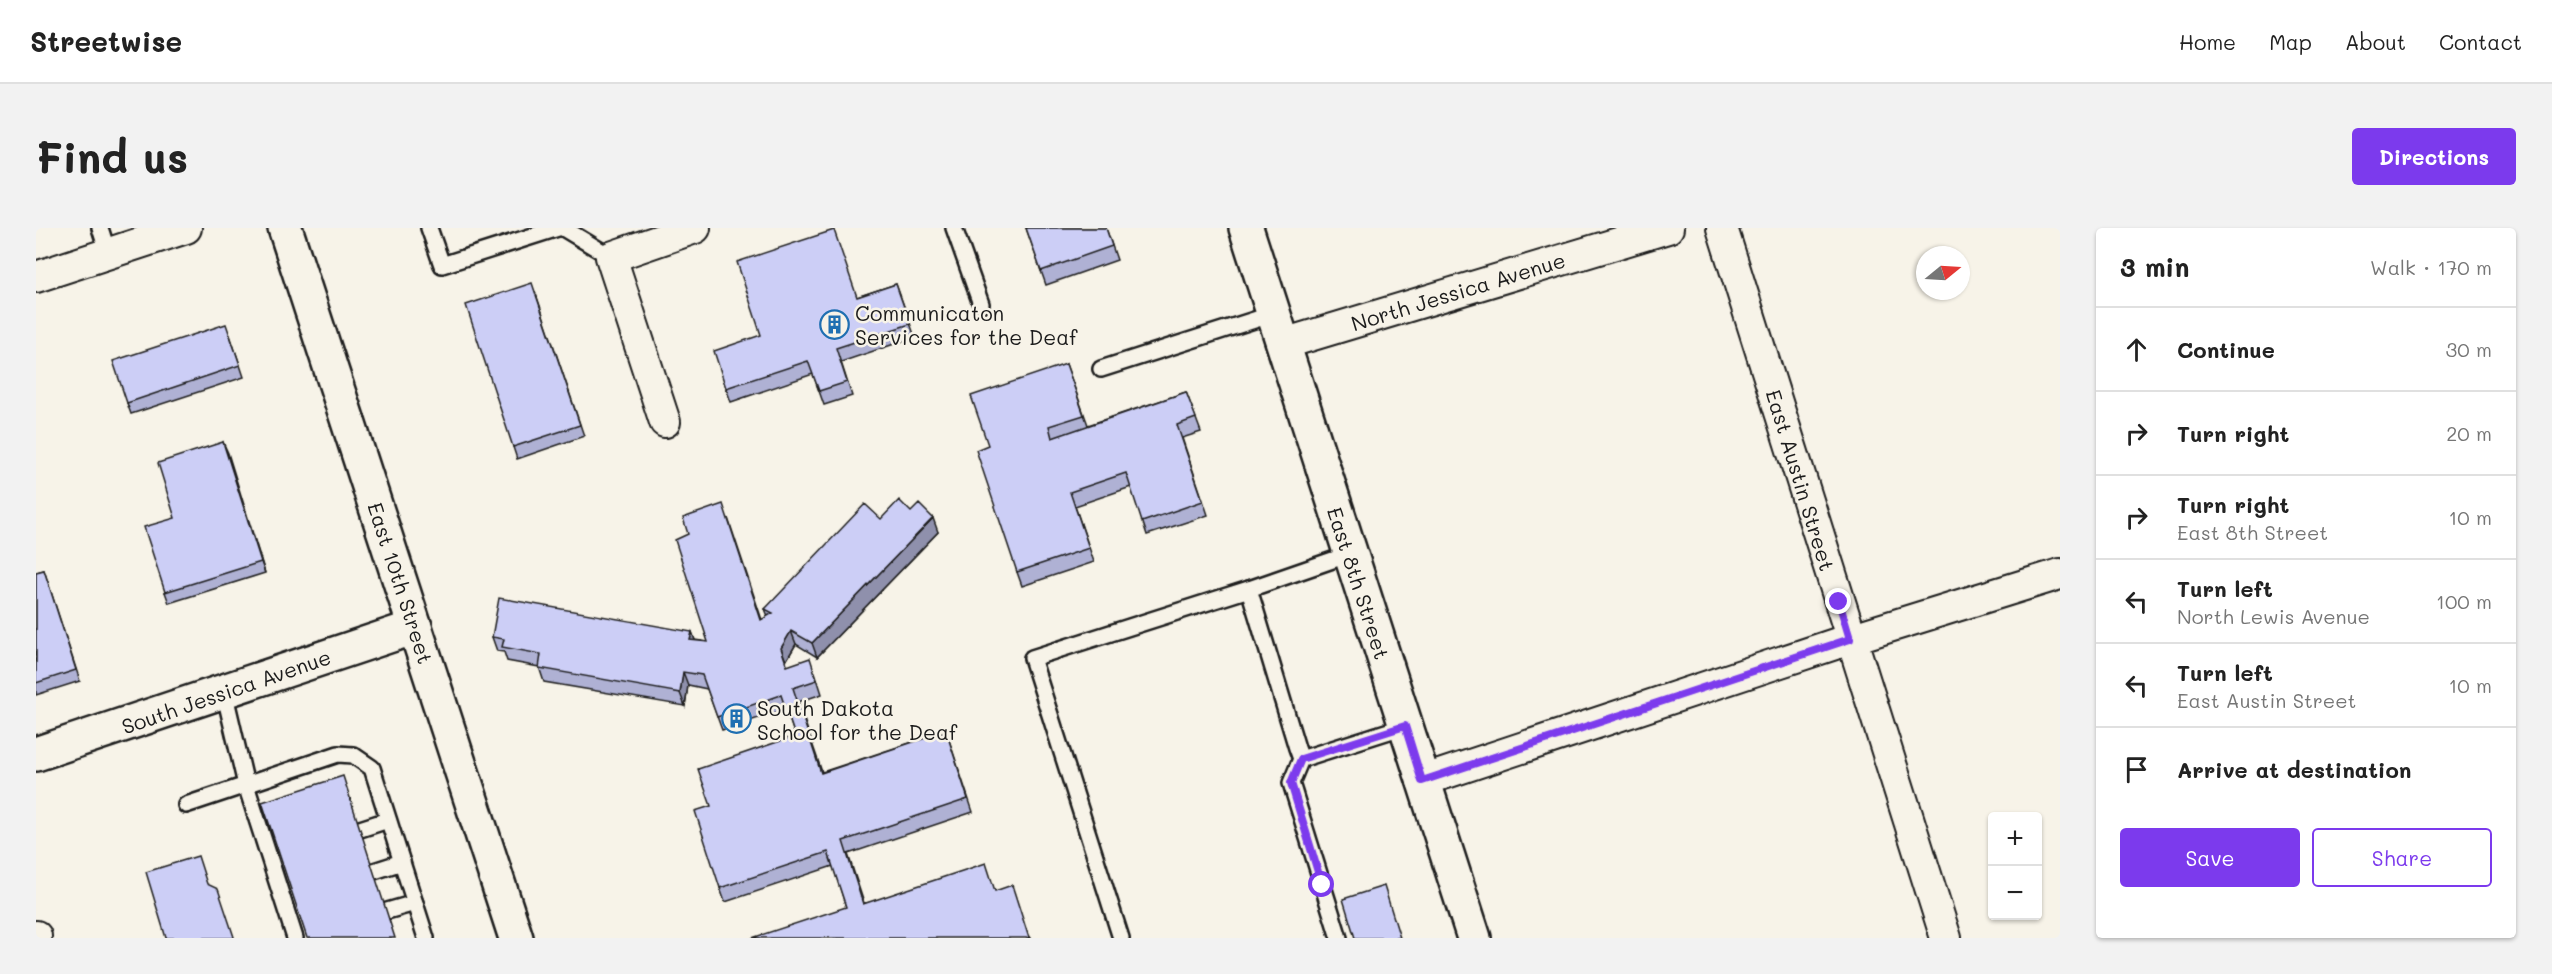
<!DOCTYPE html>
<html lang="en">
<head>
<meta charset="utf-8">
<style>
	body { margin:0; font-family:Mali,sans-serif; background:#f2f2f2; color:#222 }
	.controls { position:absolute; right:18px; bottom:18px; display:grid; overflow:hidden; border-radius:6px; box-shadow:0 2px 4px #0004 }
	.controls button { width:54px; height:54px; display:grid; place-items:center; padding:0; border:0; border-bottom:2px solid #e0e0e0; background:#fff; color:#222; font:30px sans-serif }
	.compass { position:absolute; left:1880px; top:18px; width:54px; height:54px; border-radius:50%; background:#fff; box-shadow:0 2px 4px #0004; rotate:72deg }
	.stop { position:absolute; width:18px; height:18px; margin:-14px; border:4px solid #7c3aed; border-radius:50%; background:#fff }
	.stop.end { background:#7c3aed; border-color:#fff; box-shadow:0 2px 6px #0008 }
	.list { margin:0; padding:0; list-style:none }
	h2 { display:flex; justify-content:space-between; align-items:center; height:78px; margin:0; padding:0 24px; font-size:26px }
	h2 small { font-size:20px; font-weight:400; color:#767676 }
	.list li { display:grid; grid-template-columns:39px 1fr auto; gap:18px; align-items:center; box-sizing:border-box; height:84px; padding:0 24px; border-top:2px solid #e0e0e0 }
	.list b { display:block; font-size:22px; white-space:nowrap }
	.list p { margin:0; font-size:20px; white-space:nowrap; color:#767676 }
	.list em { font-size:20px; font-style:normal; color:#767676 }
	.actions { display:flex; gap:12px; padding:18px 24px }
	.actions a { flex:1; padding:14px 0; border:2px solid #7c3aed; border-radius:6px; text-align:center; font-size:21px; color:#7c3aed }
	.actions .main { background:#7c3aed; color:#fff }
	.icon { flex:none; width:33px; height:33px; fill:none; stroke:currentColor; stroke-width:2; stroke-linecap:round; stroke-linejoin:round }
	.map { position:relative; flex:none; width:2024px; height:710px; overflow:hidden; border-radius:6px }
	header { display:flex; align-items:center; gap:36px; box-sizing:border-box; height:84px; padding:0 30px; background:#fff; border-bottom:2px solid #e0e0e0 }
	header strong { font-size:28px }
	nav { display:flex; gap:33px; margin-inline-start:auto; font-size:21px }
	.intro { display:flex; align-items:center; justify-content:space-between; box-sizing:border-box; height:144px; padding:0 36px }
	h1 { margin:0; font-size:42px }
	.button { padding:15px 27px; border-radius:6px; background:#7c3aed; color:#fff; font-size:21px; font-weight:700 }
	main { display:flex; gap:36px; padding:0 36px }
	aside { flex:1; background:#fff; border-radius:6px; box-shadow:0 2px 4px #0004 }
	.map>svg:first-child { display:block }
	.lines { fill:none; stroke-linecap:round; stroke-linejoin:round }
	.lane-casing { stroke:#1c1c1c; stroke-width:20 }
	.street-casing { stroke:#1c1c1c; stroke-width:34 }
	.secondary-casing { stroke:#1c1c1c; stroke-width:38 }
	.primary-casing { stroke:#1c1c1c; stroke-width:38 }
	.lane { stroke:#f7f3e8; stroke-width:15 }
	.street { stroke:#f7f3e8; stroke-width:30 }
	.secondary { stroke:#f7f3e8; stroke-width:33 }
	.primary { stroke:#f7f3e8; stroke-width:33 }
	.wall { fill:#afb1d4; stroke:#1c1c1c; stroke-width:1.5 }
	.shaded-wall { fill:#8f90ac; stroke:#1c1c1c; stroke-width:1.5 }
	.building { fill:#cccef6; stroke:#1c1c1c; stroke-width:1.5 }
	.route { stroke:#7c3aed; stroke-width:8 }
	.labels { text-anchor:middle; dominant-baseline:central; stroke-width:5; stroke-linejoin:round; paint-order:stroke }
	.street-label { font-size:21px; fill:#1c1c1c; stroke:#f7f3e8 }
	.poi-label { font-size:21px; fill:#1c1c1c; stroke:#f7f3e8; text-anchor:start }
</style>
</head>
<body>
<header>
<strong>Streetwise</strong>
<nav><a>Home</a><a>Map</a><a>About</a><a>Contact</a></nav>
</header>
<div class="intro"><h1>Find us</h1><a class="button">Directions</a></div>
<main>
<div class="map">
<svg width="2024" height="710" viewBox="0 0 2024 710">
	<rect width="100%" height="100%" fill="#f7f3e8"/>
	<filter id="ink" filterUnits="userSpaceOnUse"><feTurbulence type="fractalNoise" baseFrequency=".0167" numOctaves="2"/><feDisplacementMap in="SourceGraphic" scale="12" xChannelSelector="R" yChannelSelector="G"/><feConvolveMatrix kernelMatrix="1 2 1 2 8 2 1 2 1" color-interpolation-filters="sRGB"/></filter>
	<g filter="url(#ink)">
		<g class="lines">
			<defs>
				<g id="lane">
					<path d="M64 0 72 25"/>
					<path d="M393 0 406 37 522 0"/>
					<path d="M527 0 575 29"/>
					<path d="M918 0 945 76"/>
					<path d="M1065 141 1237 86"/>
					<path d="M1314 326 1213 361 1261 520 1265 531 1369 498"/>
					<path d="M188 463 210 557 302 526 317 527 336 540 390 710"/>
					<path d="M1265 531 1255 555 1303 710"/>
					<path d="M150 577 210 557 259 710"/>
					<path d="M324 601 352 592"/>
					<path d="M338 643 366 634"/>
					<path d="M351 683 379 675"/>
					<path d="M1085 710 996 430 1213 361"/>
				</g>
				<g id="street">
					<path d="M1686 0 1910 710"/>
					<path d="M0 49 150 0"/>
					<path d="M1247 116 1632 0"/>
					<path d="M629 194 575 29 659 0"/>
					<path d="M1386 553 1814 411 2024 346"/>
					<path d="M0 708V710"/>
				</g>
				<g id="secondary">
					<path d="M1210 0 1438 710"/>
					<path d="M0 526 379 399"/>
				</g>
				<path id="primary" d="M249 0 480 710"/>
			</defs>
			<!-- lane casing -->
			<use href="#lane" class="lane-casing"/>
			<!-- street casing -->
			<use href="#street" class="street-casing"/>
			<!-- secondary casing -->
			<use href="#secondary" class="secondary-casing"/>
			<!-- primary casing -->
			<use href="#primary" class="primary-casing"/>
			<!-- lane -->
			<use href="#lane" class="lane"/>
			<!-- street -->
			<use href="#street" class="street"/>
			<!-- secondary -->
			<use href="#secondary" class="secondary"/>
			<!-- primary -->
			<use href="#primary" class="primary"/>
		</g>
		<!-- wall -->
		<g class="wall">
			<path d="M990 0H1070L1081 32 1010 57Z"/>
			<path d="M860 56 879 109 805 134 816 168 788 177 777 146 695 174 690 160 725 107 821 69Z"/>
			<path d="M500 66 548 208 481 231 477 219Z"/>
			<path d="M194 107 208 149 95 186 91 175Z"/>
			<path d="M1030 136 1052 197 1150 164 1165 204 1146 210 1172 287 1111 307 1095 259 1039 278 1058 334 986 358 981 344 952 217Z"/>
			<path d="M187 214 229 345 133 375 129 364 139 290Z"/>
			<path d="M875 284 902 304 781 429 760 416 750 433 751 438 779 444 786 466 762 474 786 544 910 503 937 584 812 626 828 675 959 663 994 710 810 679 797 638 689 674 684 660 675 578 759 508 750 481 686 502 671 461 652 457 649 478 508 454 503 439 471 433 468 424 461 423 456 409 656 404 659 412 672 414 692 290 726 392 732 388 729 381 845 291Z"/>
			<path d="M8 342 44 453 0 467V344Z"/>
		</g>
		<!-- shaded-wall -->
		<g class="shaded-wall">
			<path d="M187 214 192 225 229 345 225 334Z"/>
			<path d="M897 290 902 304 781 429 776 415Z"/>
			<path d="M755 403 760 416 750 433 745 420Z"/>
			<path d="M656 404 661 418 654 412Z"/>
			<path d="M647 444 652 457 649 478 644 465Z"/>
		</g>
		<!-- building -->
		<g class="building">
			<path d="M990 0H1070L1076 18 1005 43Z"/>
			<path d="M798 2 821 69 860 56 874 96 800 120 811 154 783 163 772 133 690 160 678 123 725 107 701 34Z"/>
			<path d="M496 55 544 197 477 219 430 77Z"/>
			<path d="M190 96 204 137 91 175 77 133Z"/>
			<path d="M1030 136 1048 187 1013 198 1016 210 1150 164 1160 190 1141 197 1167 273 1106 294 1090 245 1034 264 1053 320 981 344 940 222 952 217 935 168Z"/>
			<path d="M187 214 225 334 129 364 108 299 139 290 122 235Z"/>
			<path d="M863 272 875 284 883 276 897 290 776 415 755 403 745 420 751 438 774 430 781 452 757 460 785 545 910 503 932 571 807 613 827 676 950 635 959 663 976 657 993 710H716L810 679 792 624 684 660 659 583 675 578 662 541 759 508 745 467 681 489 666 447 647 444 644 465 503 440 505 426 466 419 468 411 456 409 463 370 656 404 654 412 672 414 639 312 652 306 647 290 687 276 725 392 737 385 729 381 829 276 845 291Z"/>
			<path d="M8 342 40 442 0 455V344Z"/>
			<path d="M307 548 359 710H271L226 574Z"/>
			<path d="M162 628 171 656 182 661 198 709 197 710H130L110 644Z"/>
			<path d="M1348 658 1364 710H1319L1307 671Z"/>
		</g>
	</g>
	<g class="lines" filter="url(#ink)">
		<!-- route -->
		<path class="route" d="M1286 657 1255 555 1265 531 1369 498 1386 553 1814 411 1803 374"/>
	</g>
	<!-- icons -->
	<defs>
		<symbol id="building-ring" viewBox="-11 -11 22 22"><circle r="9.5" fill="#f7f3e8" stroke="#1f6fb2" stroke-width="1.5"/><path d="M-4-6H4V6H1V3H-1V6H-4ZM-2.5-4.3h1.7v1.8h-1.7ZM.8-4.3h1.7v1.8H.8ZM-2.5-1h1.7V.8h-1.7ZM.8-1h1.7V.8H.8Z" fill="#1f6fb2"/></symbol>
	</defs>
	<g fill-rule="evenodd">
		<use href="#building-ring" x="782" y="80" width="33" height="33"/>
		<use href="#building-ring" x="684" y="474" width="33" height="33"/>
	</g>
	<g class="labels">
		<!-- street labels -->
		<g class="street-label">
			<text transform="translate(1422 63) rotate(-17)">North Jessica Avenue</text>
			<text transform="translate(1765 252) rotate(73)">East Austin Street</text>
			<text transform="translate(365 355) rotate(72)">East 10th Street</text>
			<text transform="translate(1323 355) rotate(72)">East 8th Street</text>
			<text transform="translate(190 463) rotate(-19)">South Jessica Avenue</text>
		</g>
		<!-- poi labels -->
		<g class="poi-label">
			<text x="819" y="84">Communicaton<tspan x="819" dy="24">Services for the Deaf</tspan></text>
			<text x="721" y="479">South Dakota<tspan x="721" dy="24">School for the Deaf</tspan></text>
		</g>
	</g>
</svg>
<div class="controls">
<button>+</button>
<button>−</button>
</div>
<svg class="compass" viewBox="-18 -18 36 36"><path d="M0-13l5 13h-10z" fill="#e53935"/><path d="M0 13l5-13h-10z" fill="#767676"/></svg>
<div class="stop" style="left:1286px;top:657px"></div>
<div class="stop end" style="left:1803px;top:374px"></div>
</div>
<aside>
<h2>3 min<small>Walk · 170 m</small></h2>
<ul class="list">
<li><svg class="icon" aria-label="ahead" viewBox="0 0 24 24"><path d="M12 20V5M6 11l6-6 6 6"/></svg><div><b>Continue</b></div><em>30 m</em></li>
<li><svg class="icon" aria-label="right" viewBox="0 0 24 24"><path d="M7 20v-9h11M14 6l5 5-5 5"/></svg><div><b>Turn right</b></div><em>20 m</em></li>
<li><svg class="icon" aria-label="right" viewBox="0 0 24 24"><path d="M7 20v-9h11M14 6l5 5-5 5"/></svg><div><b>Turn right</b><p>East 8th Street</p></div><em>10 m</em></li>
<li><svg class="icon" aria-label="left" viewBox="0 0 24 24"><path d="M17 20v-9H6M10 6l-5 5 5 5"/></svg><div><b>Turn left</b><p>North Lewis Avenue</p></div><em>100 m</em></li>
<li><svg class="icon" aria-label="left" viewBox="0 0 24 24"><path d="M17 20v-9H6M10 6l-5 5 5 5"/></svg><div><b>Turn left</b><p>East Austin Street</p></div><em>10 m</em></li>
<li><svg class="icon" aria-label="arrive" viewBox="0 0 24 24"><path d="M6 21V4h12l-3 4 3 4H6"/></svg><div><b>Arrive at destination</b></div></li>
</ul>
<div class="actions"><a class="main">Save</a><a>Share</a></div>
</aside>
</main>
</body>
</html>
